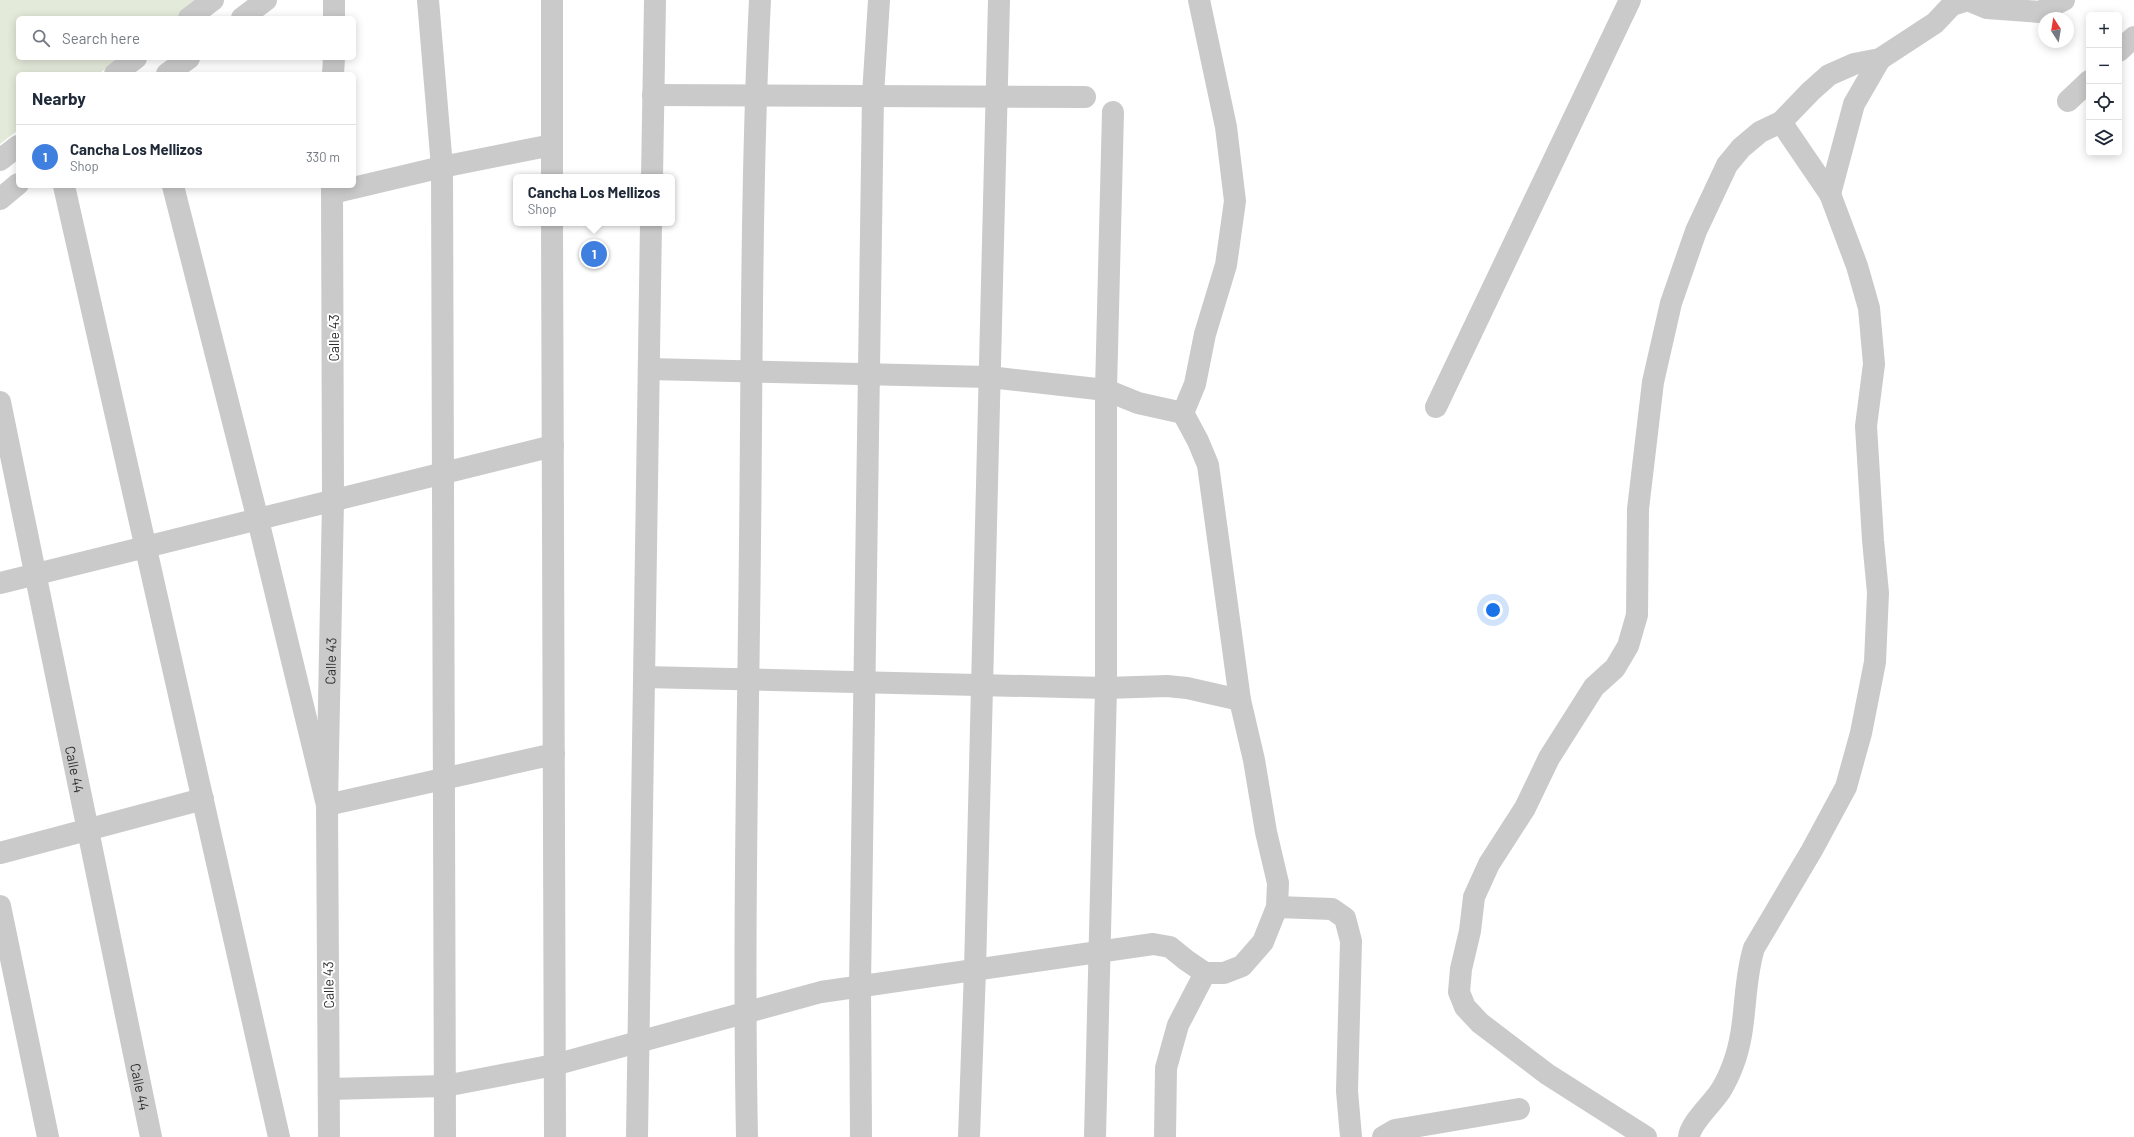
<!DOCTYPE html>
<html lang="en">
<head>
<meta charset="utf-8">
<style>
	body { margin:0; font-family:Barlow,sans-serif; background:#f2f2f3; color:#1f2937 }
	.controls { position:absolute; right:12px; top:12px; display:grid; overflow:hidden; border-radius:6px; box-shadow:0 2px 10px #0003 }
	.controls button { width:36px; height:36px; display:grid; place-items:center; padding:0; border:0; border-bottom:1px solid #e0e1e3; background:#fff; color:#1f2937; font:20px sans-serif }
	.compass { position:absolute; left:2038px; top:12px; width:36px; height:36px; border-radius:50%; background:#fff; box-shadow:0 2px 10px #0003; rotate:348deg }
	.you { position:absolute; left:1493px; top:610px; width:14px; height:14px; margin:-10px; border:3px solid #fff; border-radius:50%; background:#1a73e8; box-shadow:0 0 0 6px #1a73e833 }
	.badge { display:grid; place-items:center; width:26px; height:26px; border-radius:50%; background:#e1324b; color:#fff; font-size:13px; font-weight:700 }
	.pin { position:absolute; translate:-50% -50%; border:2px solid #fff; box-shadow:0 1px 4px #0006 }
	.popup { position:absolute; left:513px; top:174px; width:162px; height:52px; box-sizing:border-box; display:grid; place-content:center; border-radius:6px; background:#fff; filter:drop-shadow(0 1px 3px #0005); font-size:13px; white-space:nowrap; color:#747a83 }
	.popup b { font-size:15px; color:#1f2937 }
	.popup::after { content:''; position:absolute; left:50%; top:100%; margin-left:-8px; border:8px solid transparent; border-top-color:#fff }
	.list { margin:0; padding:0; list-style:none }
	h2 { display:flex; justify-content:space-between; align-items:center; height:52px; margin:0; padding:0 16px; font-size:17px }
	h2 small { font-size:13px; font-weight:400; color:#747a83 }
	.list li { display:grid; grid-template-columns:26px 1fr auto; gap:12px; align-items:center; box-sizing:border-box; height:64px; padding:0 16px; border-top:1px solid #e0e1e3 }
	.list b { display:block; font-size:15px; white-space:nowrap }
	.list p { margin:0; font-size:13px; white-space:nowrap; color:#747a83 }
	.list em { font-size:13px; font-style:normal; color:#747a83 }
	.icon { flex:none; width:22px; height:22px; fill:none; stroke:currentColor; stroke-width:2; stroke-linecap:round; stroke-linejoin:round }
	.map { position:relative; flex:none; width:2134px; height:1137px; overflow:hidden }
	.search { position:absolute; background:#fff; box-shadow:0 2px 10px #0003; left:16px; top:16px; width:340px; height:44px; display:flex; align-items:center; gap:10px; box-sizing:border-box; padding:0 14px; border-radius:6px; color:#747a83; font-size:15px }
	.panel { position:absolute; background:#fff; box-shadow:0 2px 10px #0003; left:16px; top:72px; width:340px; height:116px; border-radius:6px }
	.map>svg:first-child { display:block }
	.green { fill:#e4eada }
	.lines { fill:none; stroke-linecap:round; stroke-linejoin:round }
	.minor { stroke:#cacaca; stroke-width:22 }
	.labels { text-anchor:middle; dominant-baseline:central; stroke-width:4; stroke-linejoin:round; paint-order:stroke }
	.street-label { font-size:14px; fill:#2d2d2d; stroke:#fff }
</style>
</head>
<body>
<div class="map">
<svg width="2134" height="1137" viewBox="0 0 2134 1137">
	<rect width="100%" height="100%" fill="#fff"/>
	<!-- green -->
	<path class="green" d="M0 0H201L177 18H18V58H121L98 74H18V130L0 144Z"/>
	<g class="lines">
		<!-- minor -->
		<g class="minor">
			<path d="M428 0 442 167 445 1137"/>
			<path d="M552 0V177"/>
			<path d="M189 18 213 0"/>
			<path d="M242 18 266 0"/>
			<path d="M334 18V0"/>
			<path d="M2119 51 2134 37"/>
			<path d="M115 74 136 58"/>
			<path d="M167 74 189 58"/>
			<path d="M333 74 334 58"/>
			<path d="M653 95 1085 97"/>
			<path d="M2068 101 2089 81"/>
			<path d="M1781 122 1830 194 1854 104 1880 59"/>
			<path d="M0 160 18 146"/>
			<path d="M652 177 655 0"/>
			<path d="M64 186 279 1137"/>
			<path d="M173 186 258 520 327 805 554 754"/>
			<path d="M332 193 442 167 552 145"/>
			<path d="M0 199 18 184"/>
			<path d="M552 223 555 1137"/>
			<path d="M649 369 989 377 1106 390 1138 403 1183 413"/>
			<path id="s1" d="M0 402 151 1137"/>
			<path d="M1436 407 1630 0"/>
			<path d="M0 583 553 446"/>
			<path d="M644 677 1106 688 1167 686 1187 688 1240 700"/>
			<path d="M0 853 203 799"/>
			<path d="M0 906 48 1137"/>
			<path d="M1277 907 1332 909 1345 918 1351 941 1347 1091 1351 1137"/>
			<path d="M329 1089 445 1086 554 1065 821 992 1153 944 1170 947 1186 960 1205 973H1224L1242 966 1263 942 1277 907 1278 883 1266 832 1254 760 1240 700 1208 465 1198 441 1183 413 1195 384 1205 334 1226 265 1235 201 1226 127 1199 0"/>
			<path id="s2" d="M329 1137 327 805 333 501 332 186"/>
			<path d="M637 1137 651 223"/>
			<path d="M747 1137C743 939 748 741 750 543 752 362 751 181 760 0"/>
			<path d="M861 1137 860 986 873 95 879 0"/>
			<path d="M969 1137 975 970 999 0"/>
			<path d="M1095 1137 1106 688V390L1113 112"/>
			<path d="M1165 1137 1166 1068 1178 1025 1205 973"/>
			<path d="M1383 1137 1395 1130 1519 1109"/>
			<path d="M1646 1137 1547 1074 1480 1023 1465 1007 1459 992 1461 969 1470 931 1474 897 1489 864 1525 808 1549 758 1594 687 1615 668 1628 646 1637 615 1638 509 1653 382 1671 303 1696 231 1727 165 1741 148 1760 132 1781 122 1811 91 1829 75 1854 64 1880 59 1935 23 1952 5 1968 0 1987 8 2040 12 2064 0"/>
			<path d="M1689 1137C1690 1123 1714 1102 1721 1090 1726 1082 1730 1073 1733 1065 1748 1026 1742 986 1754 948L1812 850 1846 787 1861 733 1875 662 1878 593 1873 540 1866 426 1874 364 1869 308 1857 266 1830 194"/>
		</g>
	</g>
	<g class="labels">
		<!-- street labels -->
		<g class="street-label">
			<text transform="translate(333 338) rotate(-90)">Calle 43</text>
			<text stroke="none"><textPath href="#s2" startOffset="476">Calle 43</textPath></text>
			<text stroke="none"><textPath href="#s1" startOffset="375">Calle 44</textPath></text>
			<text transform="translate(328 985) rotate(-91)">Calle 43</text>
			<text stroke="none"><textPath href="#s1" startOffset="699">Calle 44</textPath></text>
		</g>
	</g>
</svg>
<div class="controls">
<button>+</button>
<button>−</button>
<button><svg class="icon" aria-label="locate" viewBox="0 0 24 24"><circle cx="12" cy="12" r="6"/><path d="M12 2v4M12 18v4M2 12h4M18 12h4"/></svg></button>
<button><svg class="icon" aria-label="layers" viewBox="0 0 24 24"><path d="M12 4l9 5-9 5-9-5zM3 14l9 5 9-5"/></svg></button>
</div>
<svg class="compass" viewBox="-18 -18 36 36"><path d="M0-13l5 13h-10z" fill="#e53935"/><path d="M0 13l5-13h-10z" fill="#747a83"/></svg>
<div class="you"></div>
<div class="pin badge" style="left:594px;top:254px;background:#3f7fe0">1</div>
<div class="popup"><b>Cancha Los Mellizos</b>Shop</div>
<div class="search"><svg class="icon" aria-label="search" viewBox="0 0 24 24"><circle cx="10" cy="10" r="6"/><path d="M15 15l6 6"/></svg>Search here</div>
<section class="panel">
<h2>Nearby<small></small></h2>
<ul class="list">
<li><span class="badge" style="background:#3f7fe0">1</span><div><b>Cancha Los Mellizos</b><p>Shop</p></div><em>330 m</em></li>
</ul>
</section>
</div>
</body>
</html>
